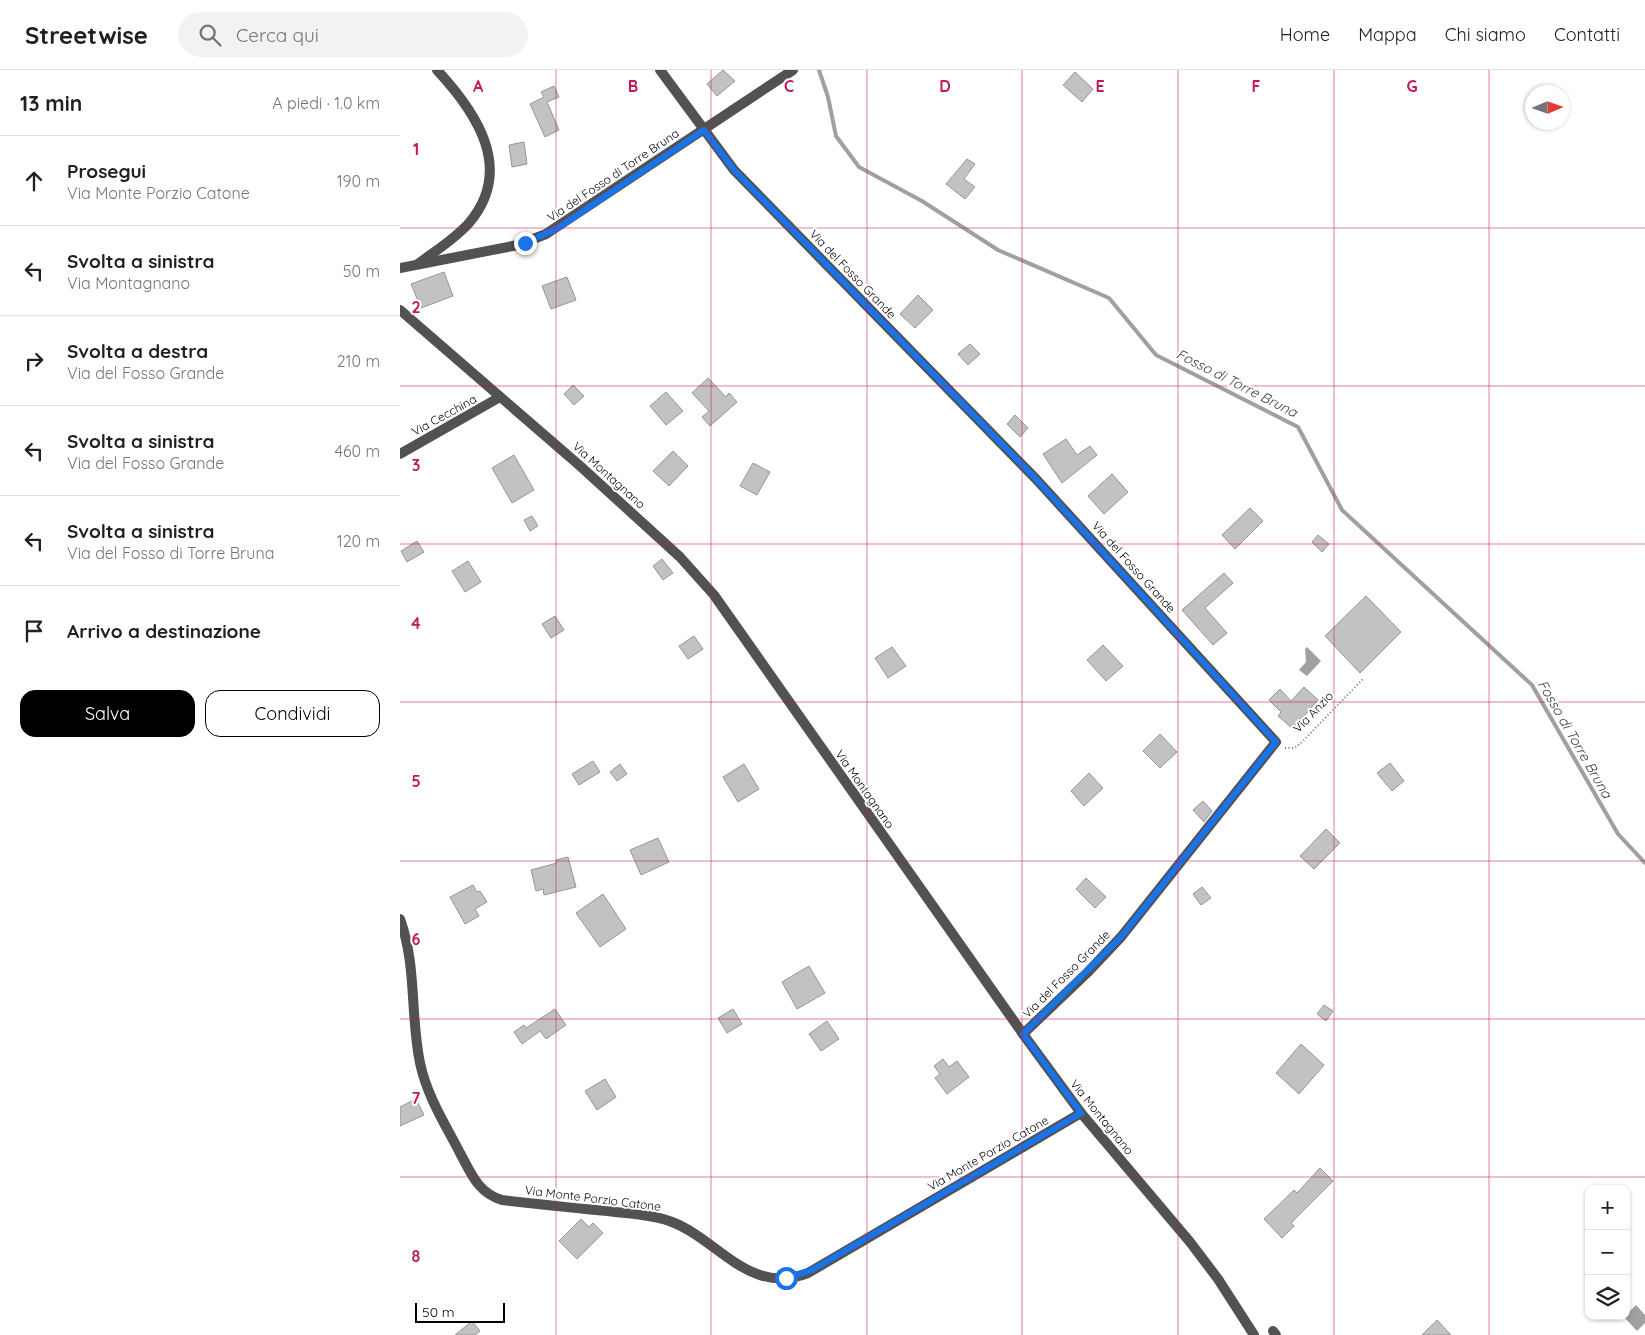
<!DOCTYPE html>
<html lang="it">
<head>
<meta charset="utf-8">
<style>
	body { margin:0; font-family:Quicksand,sans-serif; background:#f2f2f2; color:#202124 }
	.controls { position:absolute; right:15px; bottom:15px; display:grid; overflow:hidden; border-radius:10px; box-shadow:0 1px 4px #0004 }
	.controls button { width:45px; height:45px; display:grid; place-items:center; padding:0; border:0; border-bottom:1px solid #e0e0e0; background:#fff; color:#202124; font:25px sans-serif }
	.compass { position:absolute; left:1125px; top:15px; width:45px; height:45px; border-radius:50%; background:#fff; box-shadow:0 1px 4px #0004; rotate:88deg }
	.scale { position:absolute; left:15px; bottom:12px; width:90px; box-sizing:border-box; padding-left:5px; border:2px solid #000; border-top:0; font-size:14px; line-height:18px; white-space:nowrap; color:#000; -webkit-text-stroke:4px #fff; paint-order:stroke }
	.stop { position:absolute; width:15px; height:15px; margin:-11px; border:4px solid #1a73e8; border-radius:50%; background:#fff }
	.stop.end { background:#1a73e8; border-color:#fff; box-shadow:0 1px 5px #0008 }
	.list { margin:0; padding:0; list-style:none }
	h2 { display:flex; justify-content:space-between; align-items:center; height:65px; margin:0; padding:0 20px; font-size:21px }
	h2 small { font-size:16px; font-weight:400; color:#757577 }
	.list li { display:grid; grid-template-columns:32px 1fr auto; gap:15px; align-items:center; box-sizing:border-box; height:90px; padding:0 20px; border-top:1px solid #e0e0e0 }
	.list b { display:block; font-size:19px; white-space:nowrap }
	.list p { margin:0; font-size:16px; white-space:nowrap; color:#757577 }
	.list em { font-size:16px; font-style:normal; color:#757577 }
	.actions { display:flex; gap:10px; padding:15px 20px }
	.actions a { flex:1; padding:11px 0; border:1px solid #000; border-radius:15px; text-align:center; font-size:18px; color:#000 }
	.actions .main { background:#000; color:#fff }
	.icon { flex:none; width:28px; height:28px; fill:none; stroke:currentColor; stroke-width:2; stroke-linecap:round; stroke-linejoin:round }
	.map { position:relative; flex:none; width:1245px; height:1265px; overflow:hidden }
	header { display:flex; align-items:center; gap:30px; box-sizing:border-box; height:70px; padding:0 25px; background:#fff; border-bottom:1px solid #e0e0e0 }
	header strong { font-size:24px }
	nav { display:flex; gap:28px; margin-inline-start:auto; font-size:18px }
	.search { width:350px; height:45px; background:#f2f2f2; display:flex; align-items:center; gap:12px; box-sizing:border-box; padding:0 18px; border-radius:28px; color:#757577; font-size:19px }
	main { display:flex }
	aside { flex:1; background:#fff }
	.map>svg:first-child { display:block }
	.water { fill:#a0a0a0 }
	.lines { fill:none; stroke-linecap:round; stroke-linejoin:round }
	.stream { stroke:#a0a0a0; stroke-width:4 }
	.building { fill:#c2c2c2; stroke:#969696 }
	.path { stroke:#747474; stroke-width:2; stroke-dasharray:1 2.5; stroke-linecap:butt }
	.street { stroke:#525252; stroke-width:10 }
	.route { stroke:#1a73e8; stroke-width:6 }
	.grid { fill:none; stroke:#c2185b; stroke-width:1; stroke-opacity:0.55 }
	.labels { text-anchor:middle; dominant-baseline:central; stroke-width:4; stroke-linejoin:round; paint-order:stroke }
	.street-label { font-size:12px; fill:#000; stroke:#fff }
	.water-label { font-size:14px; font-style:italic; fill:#414141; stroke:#fff }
	.grid-label { font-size:16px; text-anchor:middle; font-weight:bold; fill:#c2185b; stroke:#fff; stroke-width:4; stroke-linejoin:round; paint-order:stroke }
</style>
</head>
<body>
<header>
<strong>Streetwise</strong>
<div class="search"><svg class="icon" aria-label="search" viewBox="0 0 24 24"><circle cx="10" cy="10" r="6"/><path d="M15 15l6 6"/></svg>Cerca qui</div>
<nav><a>Home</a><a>Mappa</a><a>Chi siamo</a><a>Contatti</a></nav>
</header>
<main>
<aside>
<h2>13 min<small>A piedi · 1.0 km</small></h2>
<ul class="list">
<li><svg class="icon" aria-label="ahead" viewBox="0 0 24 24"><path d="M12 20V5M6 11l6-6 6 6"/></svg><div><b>Prosegui</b><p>Via Monte Porzio Catone</p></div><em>190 m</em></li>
<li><svg class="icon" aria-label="left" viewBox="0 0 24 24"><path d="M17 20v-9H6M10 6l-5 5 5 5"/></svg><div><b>Svolta a sinistra</b><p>Via Montagnano</p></div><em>50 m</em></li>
<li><svg class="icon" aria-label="right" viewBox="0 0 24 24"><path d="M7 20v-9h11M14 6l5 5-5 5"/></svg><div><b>Svolta a destra</b><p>Via del Fosso Grande</p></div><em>210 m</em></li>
<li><svg class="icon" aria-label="left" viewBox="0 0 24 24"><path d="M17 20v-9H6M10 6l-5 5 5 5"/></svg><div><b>Svolta a sinistra</b><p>Via del Fosso Grande</p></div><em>460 m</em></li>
<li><svg class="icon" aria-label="left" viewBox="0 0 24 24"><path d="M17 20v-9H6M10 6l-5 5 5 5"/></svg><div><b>Svolta a sinistra</b><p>Via del Fosso di Torre Bruna</p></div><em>120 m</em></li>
<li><svg class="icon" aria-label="arrive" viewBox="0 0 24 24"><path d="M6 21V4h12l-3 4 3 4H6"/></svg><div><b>Arrivo a destinazione</b></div></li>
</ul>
<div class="actions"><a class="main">Salva</a><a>Condividi</a></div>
</aside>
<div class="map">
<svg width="1245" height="1265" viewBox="0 0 1245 1265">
	<rect width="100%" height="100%" fill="#fff"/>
	<!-- water -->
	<g class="water">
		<path d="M907 577 921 591 907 606 899 600 906 592 905 579Z"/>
		<path d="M1236 1235 1245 1245V1253L1237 1261 1224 1247Z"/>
	</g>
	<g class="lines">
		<!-- stream -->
		<path class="stream" d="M419 0 428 27 436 66 459 97 522 131 598 180 709 228 756 285 898 357 942 440 1132 615 1218 764 1245 793"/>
	</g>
	<!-- building -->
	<g class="building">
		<path d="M323 0 335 11 317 26 307 14Z"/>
		<path d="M675 2 693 19 682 32 663 15Z"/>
		<path d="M154 16 159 27 147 32 159 60 145 67 130 34 144 27 141 22Z"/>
		<path d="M124 72 127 94 112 97 109 75Z"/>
		<path d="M567 89 575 94 564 109 575 117 565 129 546 114Z"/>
		<path d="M44 202 53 226 21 238 11 214Z"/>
		<path d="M167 207 176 230 151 239 142 216Z"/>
		<path d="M518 225 533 240 515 258 500 244Z"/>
		<path d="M570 274 580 284 568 295 558 284Z"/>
		<path d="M308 308 326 327 329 323 337 332 310 356 302 347 309 341 292 323Z"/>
		<path d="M173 315 184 326 174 335 164 324Z"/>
		<path d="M266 322 283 341 266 355 250 336Z"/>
		<path d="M615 345 628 358 620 367 607 354Z"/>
		<path d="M666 369 677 385 690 376 697 385 662 413 643 384Z"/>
		<path d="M273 381 288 396 269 416 253 401Z"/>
		<path d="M114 385 134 420 112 433 92 398Z"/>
		<path d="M353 393 370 402 357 425 340 416Z"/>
		<path d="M712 404 728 422 704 444 688 426Z"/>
		<path d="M850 438 863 451 835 479 822 465Z"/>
		<path d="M132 446 138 456 130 461 124 450Z"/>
		<path d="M918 465 929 474 922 482 912 472Z"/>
		<path d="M17 471 24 482 7 492 1 481Z"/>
		<path d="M262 489 273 503 263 510 253 496Z"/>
		<path d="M68 491 81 512 65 522 52 501Z"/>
		<path d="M824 503 833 513 805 538 827 563 813 575 782 540Z"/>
		<path d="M966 526 1001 562 960 603 925 566Z"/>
		<path d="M155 546 164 560 151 568 142 554Z"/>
		<path d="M294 566 303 579 288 589 279 576Z"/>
		<path d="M703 575 723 596 706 611 687 590Z"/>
		<path d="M492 577 506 596 488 608 475 588Z"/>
		<path d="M904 617 918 630 893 659 878 646 881 642 869 630 880 619 891 631Z"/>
		<path d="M760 664 777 682 760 698 743 681Z"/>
		<path d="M193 691 200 702 179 715 172 704Z"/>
		<path d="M990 693 1004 711 992 721 977 703Z"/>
		<path d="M220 694 227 704 217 711 210 702Z"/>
		<path d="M344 694 359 719 338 732 323 707Z"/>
		<path d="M689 703 703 718 684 736 671 721Z"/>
		<path d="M803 731 812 741 804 752 793 740Z"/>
		<path d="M926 759 940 773 914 799 900 786Z"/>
		<path d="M258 768 269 792 241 805 230 780Z"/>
		<path d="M168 787 176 817 144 825 143 819 136 821 131 800 157 793 156 790Z"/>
		<path d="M686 808 706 827 695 838 676 819Z"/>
		<path d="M73 815 77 822 80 821 87 832 75 839 79 846 65 854 50 827Z"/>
		<path d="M802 817 811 828 801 835 793 824Z"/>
		<path d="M203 824 226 859 200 877 176 843Z"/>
		<path d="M409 896 425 923 397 939 382 912Z"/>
		<path d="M924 935 933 941 926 951 917 944Z"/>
		<path d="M155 939 166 955 146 969 140 961 122 974 114 962 124 955 126 958Z"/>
		<path d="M333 939 342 954 327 963 318 948Z"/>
		<path d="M427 951 439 969 421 981 409 964Z"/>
		<path d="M901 974 924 995 899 1024 876 1003Z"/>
		<path d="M543 989 549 997 557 991 569 1007 547 1024 535 1008 540 1004 534 996Z"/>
		<path d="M205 1009 216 1027 197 1040 185 1021Z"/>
		<path d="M16 1029 24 1045 0 1056V1037Z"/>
		<path d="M920 1098 933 1111 891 1153 894 1156 882 1168 864 1149 894 1120 897 1123Z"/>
		<path d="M181 1149 189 1157 193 1153 203 1163 177 1189 159 1171Z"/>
		<path d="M1037 1250 1051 1265H1022Z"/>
		<path d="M72 1251 80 1261 75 1265H55Z"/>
	</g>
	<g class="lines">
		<!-- path -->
		<path class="path" d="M885 678H894L900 674 963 609"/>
		<!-- street -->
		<g class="street">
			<path d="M260 0 334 100 636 409 876 672 721 867 687 903 623 964"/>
			<path d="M18 194C35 181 55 169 69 153 115 99 76 42 37 0"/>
			<path d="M0 198 118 175 146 164 393 0"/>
			<path d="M0 240 179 395 280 487 314 525 623 964 681 1043 790 1172 818 1209 854 1265"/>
			<path d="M0 384 100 327"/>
			<path d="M0 849C17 896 10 945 20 993 27 1026 45 1054 60 1083 71 1103 78 1123 102 1130 137 1134 173 1138 208 1141 229 1144 252 1144 272 1152 319 1170 349 1226 408 1203L681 1043"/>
			<path d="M873 1261 876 1265"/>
		</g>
	</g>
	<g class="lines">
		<!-- route -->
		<path class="route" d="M125 173 158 158 304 60 334 100 636 409 876 672 721 867 623 964 681 1043 412 1200 386 1208"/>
	</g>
	<!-- grid -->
	<path class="grid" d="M156 0V1265M311 0V1265M467 0V1265M622 0V1265M778 0V1265M934 0V1265M1089 0V1265M0 158H1245M0 316H1245M0 474H1245M0 632H1245M0 791H1245M0 949H1245M0 1107H1245"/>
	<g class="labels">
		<!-- street labels -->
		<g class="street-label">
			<text transform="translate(213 105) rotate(-34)">Via del Fosso di Torre Bruna</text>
			<text transform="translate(453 204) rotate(46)">Via del Fosso Grande</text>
			<text transform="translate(44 345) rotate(-29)">Via Cecchina</text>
			<text transform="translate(209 405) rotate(42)">Via Montagnano</text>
			<text transform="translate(734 497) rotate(48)">Via del Fosso Grande</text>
			<text transform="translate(913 642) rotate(-46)">Via Anzio</text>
			<text transform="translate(465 719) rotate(55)">Via Montagnano</text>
			<text transform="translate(666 904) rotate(-45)">Via del Fosso Grande</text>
			<text transform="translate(702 1047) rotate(51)">Via Montagnano</text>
			<text transform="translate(588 1083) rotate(-30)">Via Monte Porzio Catone</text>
			<text transform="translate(193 1128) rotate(7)">Via Monte Porzio Catone</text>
		</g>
		<!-- water labels -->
		<g class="water-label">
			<text transform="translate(837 313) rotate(27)">Fosso di Torre Bruna</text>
			<text transform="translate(1175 669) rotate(60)">Fosso di Torre Bruna</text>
		</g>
	</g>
	<g class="grid-label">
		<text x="78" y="22">A</text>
		<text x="233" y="22">B</text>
		<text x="389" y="22">C</text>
		<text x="545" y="22">D</text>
		<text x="700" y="22">E</text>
		<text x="856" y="22">F</text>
		<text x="1012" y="22">G</text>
		<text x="16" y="85">1</text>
		<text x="16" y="243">2</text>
		<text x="16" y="401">3</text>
		<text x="16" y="559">4</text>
		<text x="16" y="717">5</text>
		<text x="16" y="875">6</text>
		<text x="16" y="1034">7</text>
		<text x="16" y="1192">8</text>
	</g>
</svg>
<div class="controls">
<button>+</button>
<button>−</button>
<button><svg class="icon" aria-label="layers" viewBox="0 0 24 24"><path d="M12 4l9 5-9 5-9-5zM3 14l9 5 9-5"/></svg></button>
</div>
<svg class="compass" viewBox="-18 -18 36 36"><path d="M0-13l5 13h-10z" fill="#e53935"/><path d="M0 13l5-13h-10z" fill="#757577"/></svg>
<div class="scale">50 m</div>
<div class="stop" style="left:386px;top:1208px"></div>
<div class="stop end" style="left:125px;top:173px"></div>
</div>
</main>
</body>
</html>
